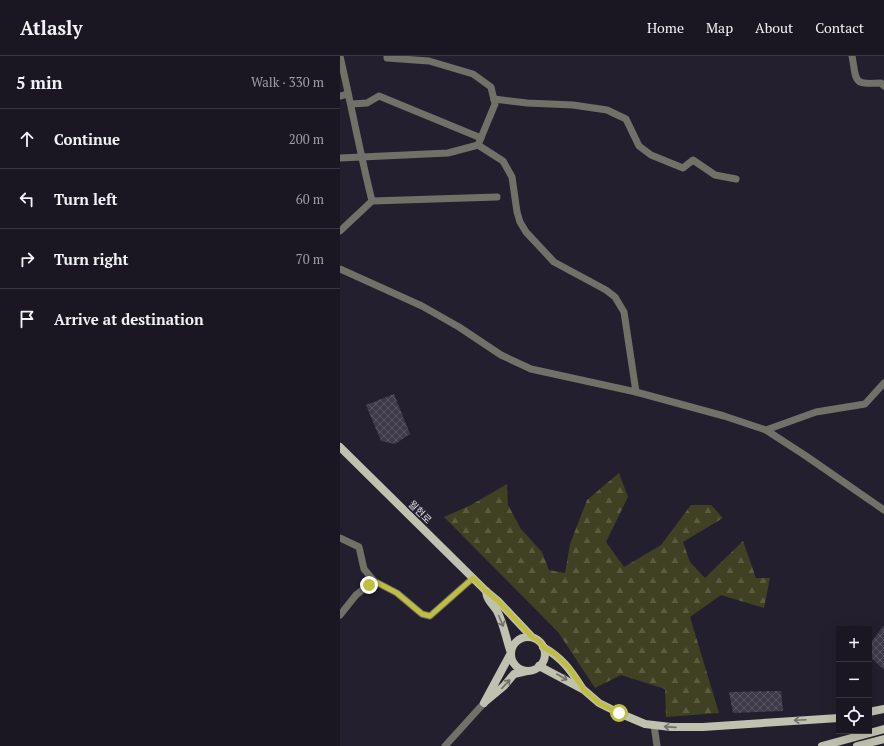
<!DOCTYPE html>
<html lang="en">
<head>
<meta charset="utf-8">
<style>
	body { margin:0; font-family:"PT Serif","Noto Sans KR",serif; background:#28242f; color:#f1f3f6 }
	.controls { position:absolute; right:12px; bottom:12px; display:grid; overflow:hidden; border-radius:0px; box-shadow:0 4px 16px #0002 }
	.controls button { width:36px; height:36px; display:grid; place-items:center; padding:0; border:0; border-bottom:1px solid #393640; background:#1b1722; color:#f1f3f6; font:20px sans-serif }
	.stop { position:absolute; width:12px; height:12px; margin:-9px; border:3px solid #c0be40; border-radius:50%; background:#fff }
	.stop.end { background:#c0be40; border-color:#fff; box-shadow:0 1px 4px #0008 }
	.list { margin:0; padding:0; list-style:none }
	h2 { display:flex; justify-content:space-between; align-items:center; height:52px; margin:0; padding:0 16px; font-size:17px }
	h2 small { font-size:13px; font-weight:400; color:#a09fa5 }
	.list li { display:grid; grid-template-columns:26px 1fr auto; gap:12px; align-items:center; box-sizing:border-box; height:60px; padding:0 16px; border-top:1px solid #393640 }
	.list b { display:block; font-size:15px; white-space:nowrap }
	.list em { font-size:13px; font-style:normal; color:#a09fa5 }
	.icon { flex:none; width:22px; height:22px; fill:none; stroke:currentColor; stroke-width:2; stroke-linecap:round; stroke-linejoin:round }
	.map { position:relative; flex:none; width:544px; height:690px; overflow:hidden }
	header { display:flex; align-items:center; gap:24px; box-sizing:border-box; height:56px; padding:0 20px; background:#1b1722; border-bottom:1px solid #393640 }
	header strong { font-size:19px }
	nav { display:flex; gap:22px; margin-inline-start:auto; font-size:14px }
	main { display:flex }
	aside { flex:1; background:#1b1722 }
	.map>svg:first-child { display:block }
	.forest { fill:url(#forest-firs) }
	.building { fill:url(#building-cross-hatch) }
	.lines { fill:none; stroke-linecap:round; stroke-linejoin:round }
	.minor { stroke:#717168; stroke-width:7 }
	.major { stroke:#c0c1af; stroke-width:8 }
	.oneway { stroke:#72706e }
	.route { stroke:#c0be40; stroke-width:5 }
	.labels { text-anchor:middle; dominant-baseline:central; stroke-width:3.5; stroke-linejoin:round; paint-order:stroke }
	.street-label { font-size:10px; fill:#e3e0ea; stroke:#241f2e }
</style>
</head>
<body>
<header>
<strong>Atlasly</strong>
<nav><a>Home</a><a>Map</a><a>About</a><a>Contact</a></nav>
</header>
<main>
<aside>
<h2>5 min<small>Walk · 330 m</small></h2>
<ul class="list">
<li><svg class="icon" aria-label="ahead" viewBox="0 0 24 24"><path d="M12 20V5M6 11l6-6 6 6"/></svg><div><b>Continue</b></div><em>200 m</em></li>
<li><svg class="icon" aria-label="left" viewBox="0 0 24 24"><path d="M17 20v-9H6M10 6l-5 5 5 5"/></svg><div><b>Turn left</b></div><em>60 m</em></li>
<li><svg class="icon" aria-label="right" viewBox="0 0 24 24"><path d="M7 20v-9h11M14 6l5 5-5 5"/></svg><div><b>Turn right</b></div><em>70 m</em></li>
<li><svg class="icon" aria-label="arrive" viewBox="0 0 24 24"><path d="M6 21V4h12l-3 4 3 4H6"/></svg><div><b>Arrive at destination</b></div></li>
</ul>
</aside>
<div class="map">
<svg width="544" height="690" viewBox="0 0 544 690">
	<defs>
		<pattern id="forest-firs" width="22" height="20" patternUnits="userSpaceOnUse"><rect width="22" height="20" fill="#404022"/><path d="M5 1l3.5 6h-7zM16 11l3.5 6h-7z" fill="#5b5b42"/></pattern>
		<pattern id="building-cross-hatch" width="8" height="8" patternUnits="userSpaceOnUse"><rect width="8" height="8" fill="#3f3a4a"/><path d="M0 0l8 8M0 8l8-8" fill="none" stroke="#5b5664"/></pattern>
	</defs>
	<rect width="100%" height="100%" fill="#241f2e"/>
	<!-- forest -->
	<path class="forest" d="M279 417 288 441 266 486 284 511 321 489 351 449H371L383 462 343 486 350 506 365 522 403 485 416 522H430L424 552 381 539 350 561 379 657 326 661 325 633 281 619 255 632 218 576 104 461 131 449 167 428 168 449 181 473 202 496 209 514 225 517 230 488 247 444Z"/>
	<!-- building -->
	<g class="building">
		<path d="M54 338 70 378 55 388 41 385 26 349Z"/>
		<path d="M544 569V614L529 600V589Z"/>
		<path d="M441 635 443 655 393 657 389 636Z"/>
	</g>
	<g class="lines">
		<!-- minor -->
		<g class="minor">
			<path d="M47 0V2L89 5 133 18 151 31 155 48 138 89"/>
			<path d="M512 0C517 26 512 29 541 27L544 30"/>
			<path d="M0 40 8 38"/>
			<path d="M154 43 187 47 233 49 267 54 286 63 299 90 311 99 343 112 353 104 375 119 396 123"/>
			<path d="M12 48 27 47 39 40 141 82"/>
			<path d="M0 102 108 97 138 89 163 105 172 121 177 156 180 166 186 176 214 206 266 234 275 241 284 256 296 336"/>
			<path d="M32 145 157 141"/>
			<path d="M0 175 32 145C20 97 11 48 0 0"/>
			<path d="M0 213 82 250 119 271 161 299 191 313 296 336 384 360 426 374 466 400 544 454"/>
			<path d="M426 374 476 356 525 348 544 327"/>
			<path d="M0 482 19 491 24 513 34 525 57 537 82 558 90 560 133 522"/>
			<path d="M0 559 16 539 34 525"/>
			<path d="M314 669 317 690"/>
			<path d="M105 690 144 647"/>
		</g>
		<!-- major -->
		<g class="major">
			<path d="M0 391 146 535 158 545 192 581"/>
			<circle cx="188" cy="598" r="17"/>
			<path d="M203 591C222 602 230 613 242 632"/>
			<path d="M199 610 244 634 259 647 279 657 305 668 331 671H363L499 662"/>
			<path d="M146 645 164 630 174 618 187 615"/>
			<path d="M144 647 171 597C166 583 164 568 157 555 152 547 147 545 146 535"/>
			<path d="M529 656 544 653"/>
			<path d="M482 690 544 673"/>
			<path d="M517 690 544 683"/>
		</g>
	</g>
	<!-- one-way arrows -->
	<defs><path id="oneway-shaft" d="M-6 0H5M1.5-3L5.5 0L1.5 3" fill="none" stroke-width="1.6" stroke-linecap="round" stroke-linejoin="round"/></defs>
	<g class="oneway">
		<use href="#oneway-shaft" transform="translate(161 565) rotate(67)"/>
		<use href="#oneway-shaft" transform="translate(222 621) rotate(30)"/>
		<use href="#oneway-shaft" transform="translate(166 628) rotate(-47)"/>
		<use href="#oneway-shaft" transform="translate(460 664) rotate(177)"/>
		<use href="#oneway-shaft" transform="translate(330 671) rotate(-176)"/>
	</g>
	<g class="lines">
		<!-- route -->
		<path class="route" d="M29 529 34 525 57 537 82 558 90 560 133 522 146 535 158 545 192 581 200 586 203 591 215 598 229 612 244 634 259 647 279 657"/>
	</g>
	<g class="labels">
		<!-- street labels -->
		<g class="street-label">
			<text transform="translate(80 456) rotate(45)">월현로</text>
		</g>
	</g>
</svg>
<div class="controls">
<button>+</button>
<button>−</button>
<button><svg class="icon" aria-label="locate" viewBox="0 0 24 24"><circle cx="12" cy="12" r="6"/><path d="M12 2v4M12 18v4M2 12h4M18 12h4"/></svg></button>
</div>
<div class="stop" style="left:279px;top:657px"></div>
<div class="stop end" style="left:29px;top:529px"></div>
</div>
</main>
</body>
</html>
